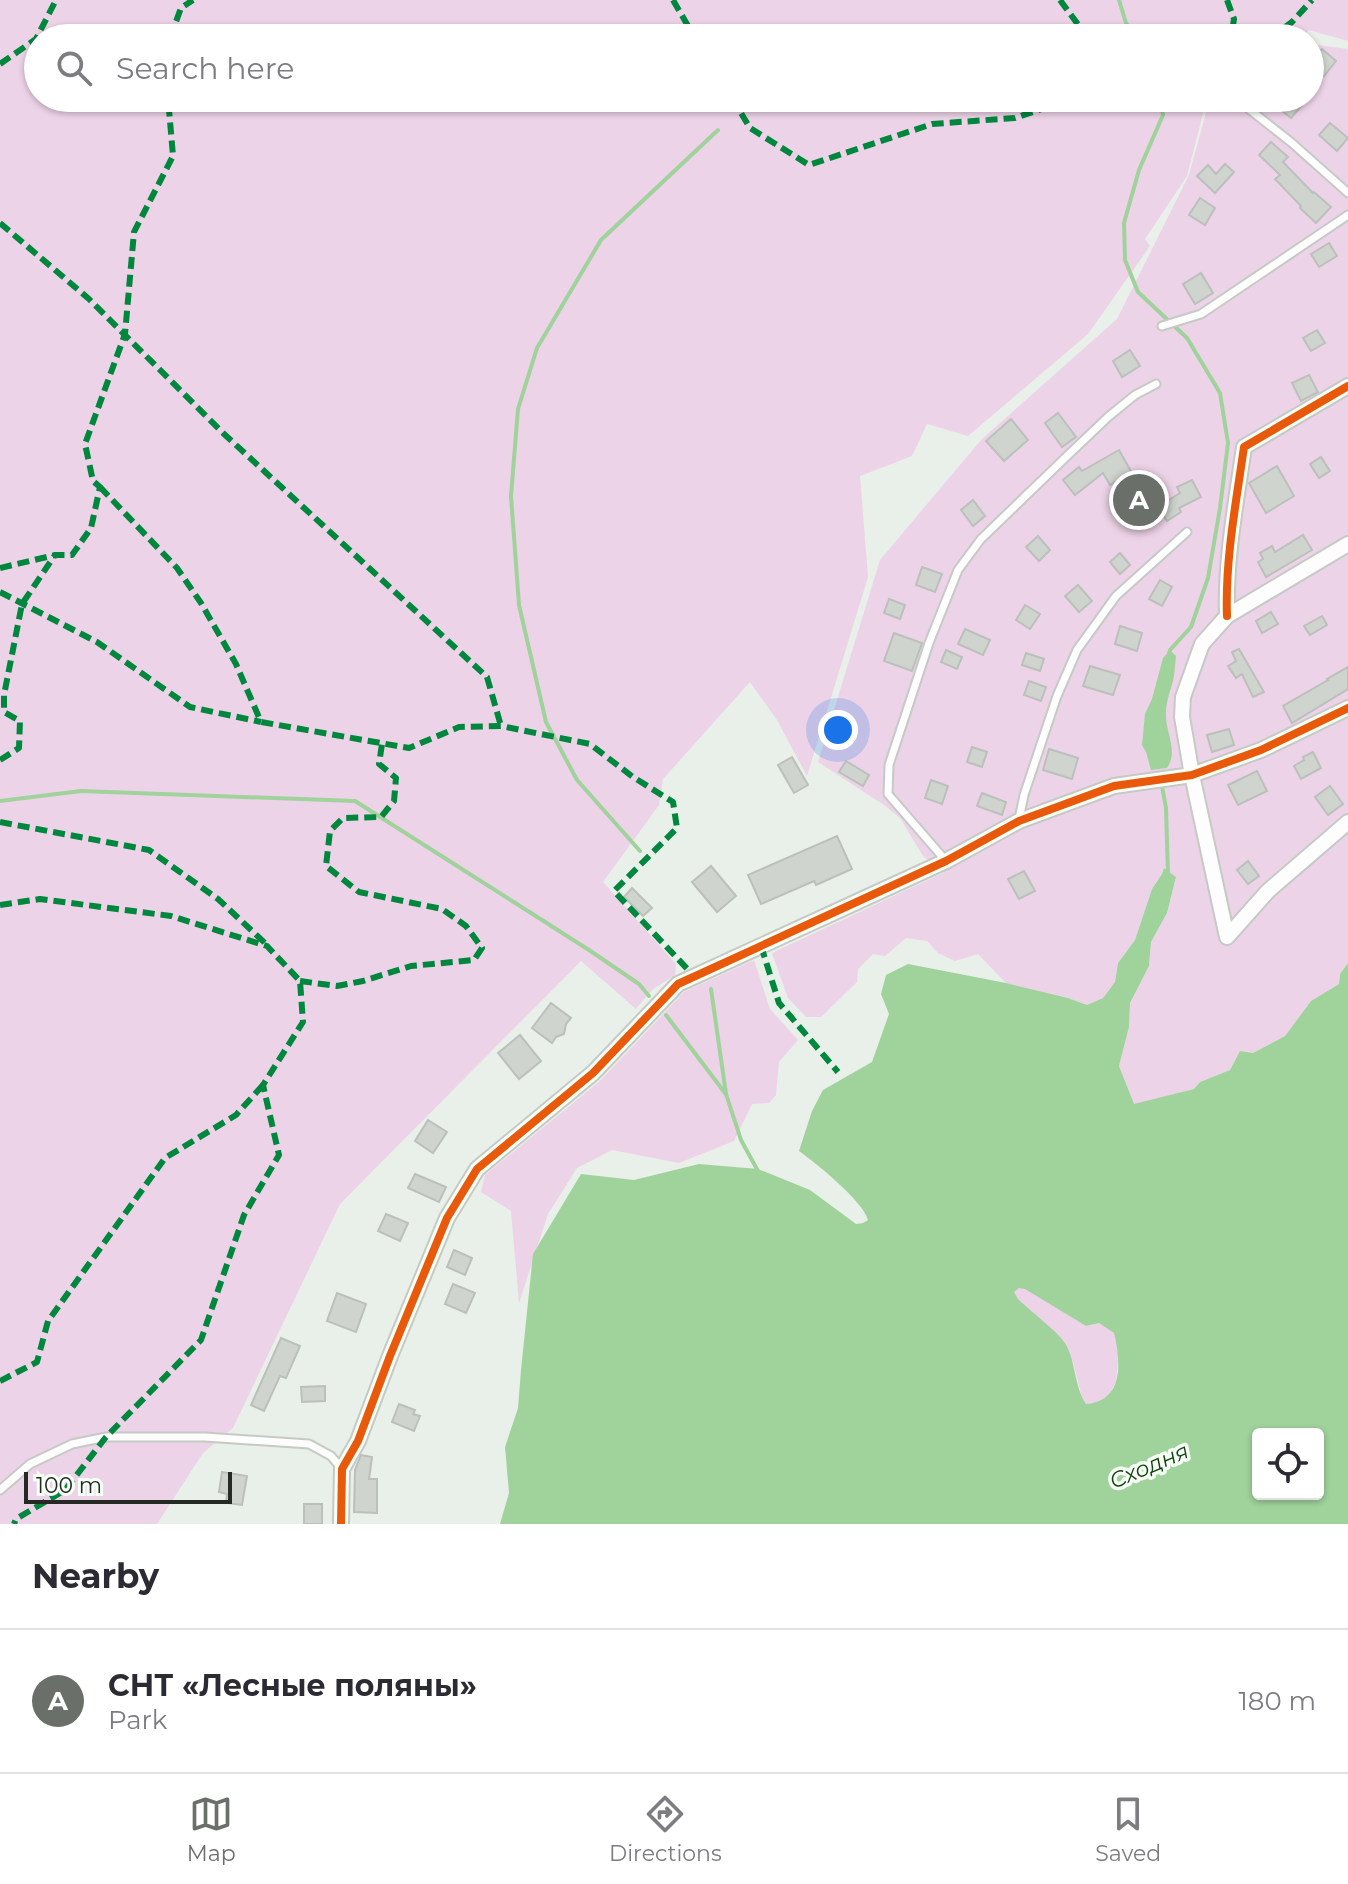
<!DOCTYPE html>
<html lang="en">
<head>
<meta charset="utf-8">
<style>
	body { margin:0; font-family:Montserrat,sans-serif; background:#f7f7f7; color:#2b2b33 }
	.controls { position:absolute; right:24px; bottom:24px; display:grid; overflow:hidden; border-radius:8px; box-shadow:0 2px 6px #0004 }
	.controls button { width:72px; height:72px; display:grid; place-items:center; padding:0; border:0; border-bottom:2px solid #e1e1e2; background:#fff; color:#2b2b33; font:40px sans-serif }
	.scale { position:absolute; left:24px; bottom:20px; width:208px; box-sizing:border-box; padding-left:8px; border:4px solid #262a25; border-top:0; font-size:22px; line-height:28px; white-space:nowrap; color:#262a25; -webkit-text-stroke:6px #f6fff5; paint-order:stroke }
	.you { position:absolute; left:838px; top:730px; width:28px; height:28px; margin:-20px; border:6px solid #fff; border-radius:50%; background:#1a73e8; box-shadow:0 0 0 12px #1a73e833 }
	.badge { display:grid; place-items:center; width:52px; height:52px; border-radius:50%; background:#6a6f6a; color:#fff; font-size:26px; font-weight:700 }
	.pin { position:absolute; translate:-50% -50%; border:4px solid #fff; box-shadow:0 2px 8px #0006 }
	.list { margin:0; padding:0; list-style:none }
	h2 { display:flex; justify-content:space-between; align-items:center; height:104px; margin:0; padding:0 32px; font-size:34px }
	h2 small { font-size:26px; font-weight:400; color:#7c7c81 }
	.list li { display:grid; grid-template-columns:52px 1fr auto; gap:24px; align-items:center; box-sizing:border-box; height:144px; padding:0 32px; border-top:2px solid #e1e1e2 }
	.list b { display:block; font-size:30px; white-space:nowrap }
	.list p { margin:0; font-size:26px; white-space:nowrap; color:#7c7c81 }
	.list em { font-size:26px; font-style:normal; color:#7c7c81 }
	.icon { flex:none; width:44px; height:44px; fill:none; stroke:currentColor; stroke-width:2; stroke-linecap:round; stroke-linejoin:round }
	.map { position:relative; flex:none; width:1348px; height:1524px; overflow:hidden }
	.search { position:absolute; background:#fff; box-shadow:0 2px 6px #0004; left:24px; right:24px; top:24px; height:88px; display:flex; align-items:center; gap:20px; box-sizing:border-box; padding:0 28px; border-radius:44px; color:#7c7c81; font-size:30px }
	.sheet { height:248px; background:#fff }
	nav { display:flex; justify-content:space-around; align-items:center; box-sizing:border-box; height:112px; border-top:2px solid #e1e1e2; background:#fff; font-size:22px; color:#7c7c81 }
	nav a { display:grid; justify-items:center; gap:4px }
	nav .on { color:#6a6f6a }
	.map>svg:first-child { display:block }
	.green { fill:#edd3e7 }
	.water { fill:#a0d29c; fill-rule:evenodd }
	.lines { fill:none; stroke-linecap:round; stroke-linejoin:round }
	.stream { stroke:#a0d29c; stroke-width:4 }
	.building { fill:#d0d4cf; stroke:#bbc0bb; stroke-width:2 }
	.lane-casing { stroke:#c5cac5; stroke-width:11 }
	.street-casing { stroke:#c5cac5; stroke-width:18 }
	.lane { stroke:#fcfdfc; stroke-width:7 }
	.street { stroke:#fcfdfc; stroke-width:14 }
	.quiet { stroke:#00873e; stroke-width:6; stroke-dasharray:12 6; stroke-linecap:butt }
	.cycleway-casing { stroke:#f6fff5; stroke-width:13 }
	.cycleway { stroke:#e8590c; stroke-width:8 }
	.labels { text-anchor:middle; dominant-baseline:central; stroke-width:7; stroke-linejoin:round; paint-order:stroke }
	.water-label { font-size:22px; font-style:italic; fill:#13410f; stroke:#f6fff5 }
</style>
</head>
<body>
<div class="map">
<svg width="1348" height="1524" viewBox="0 0 1348 1524">
	<rect width="100%" height="100%" fill="#e9efe9"/>
	<!-- green -->
	<g class="green">
		<path d="M0 0H1348V41L1309 30 1300 38H38V98H1207L1187 176 1145 239 1150 246 1088 334 968 436 927 424 912 456 860 476 868 577 807 776 777 720 750 682 663 779 659 805 603 882 676 964 675 975 652 990 636 1009 581 961 340 1204 233 1428 203 1453 157 1524H0Z"/>
		<path d="M1310 44 1348 49V963L1340 974 1339 984 1311 1001 1285 1036 1253 1053 1240 1051 1230 1070 1200 1082 1194 1089 1134 1105 1119 1066 1129 1027 1130 1003 1149 966 1151 942 1167 913 1176 877 1164 868 1162 874 1152 889 1135 940 1118 963 1115 982 1103 998 1087 1005 1068 998 1006 983 978 954 955 961 938 953 927 941 906 938 885 956 873 954 858 969 857 982 821 1017H806L788 998 772 953 945 872 923 856 900 818 884 805 818 762 880 560 981 440 1117 319 1189 175 1210 98H1310Z"/>
		<path d="M754 960 770 1009 798 1040 779 1062 776 1095 769 1103 752 1104 734 1141 679 1163 612 1150 577 1168 548 1214 519 1303 511 1211 481 1192 485 1175 600 1081 684 992Z"/>
		<path d="M1019 1288H1025L1086 1326 1099 1323 1114 1333 1119 1355 1116 1381 1110 1394 1101 1402 1086 1404 1082 1398 1073 1362 1018 1299 1013 1292Z"/>
	</g>
	<!-- water -->
	<g class="water">
		<path d="M1170 650 1176 656C1175 664 1175 673 1173 681 1170 692 1166 702 1166 713 1165 732 1179 751 1167 768L1151 770 1146 752 1142 745 1145 714 1152 699 1163 658Z"/>
		<path d="M1164 868 1176 877 1167 913 1151 942 1149 966 1130 1003 1129 1027 1119 1066 1134 1104 1194 1089 1200 1082 1230 1070 1240 1051 1253 1053 1285 1036 1311 1001 1339 984 1340 974 1348 963V1524H500L509 1493 505 1447 518 1408 521 1370 533 1254 581 1174 634 1180 699 1164 758 1169 810 1190 856 1224 863 1223 868 1220C863 1201 816 1163 799 1151L812 1111 823 1090 872 1062 889 1014 881 994 886 975 908 964 1006 983 1068 998 1087 1005 1103 998 1115 982 1118 963 1135 940 1152 889 1162 874ZM1019 1288 1025 1289 1086 1326 1099 1323 1114 1333C1121 1362 1124 1401 1086 1404 1074 1386 1076 1361 1065 1343 1057 1331 1029 1310 1018 1299L1014 1292ZM1258 1434H1318V1494H1258Z"/>
	</g>
	<g class="lines">
		<!-- stream -->
		<g class="stream">
			<path d="M1119 0 1126 23 1136 38"/>
			<path d="M1160 98 1163 115 1139 170 1124 223 1125 260 1138 292 1187 338 1220 393 1228 443 1220 508 1208 578 1191 627 1170 650 1169 654"/>
			<path d="M1162 786 1166 808 1168 875"/>
			<path d="M0 801 81 791 355 801 589 950 639 984 649 996"/>
			<path d="M640 851 577 780 546 722 519 605 511 496 518 409 537 348 601 240 718 130"/>
			<path d="M711 989 726 1094 741 1140 758 1171"/>
			<path d="M666 1015 725 1093"/>
		</g>
	</g>
	<!-- building -->
	<g class="building">
		<path d="M1322 49 1336 61 1324 76 1310 64Z"/>
		<path d="M1281 98H1296L1303 104 1291 118 1275 105Z"/>
		<path d="M1330 123 1348 138 1337 151 1319 135Z"/>
		<path d="M1271 142 1288 157 1283 162 1313 193 1314 192 1331 207 1316 223 1300 208 1301 206 1275 179 1280 175 1259 155Z"/>
		<path d="M1225 164 1234 172 1215 193 1197 176 1208 165 1216 174Z"/>
		<path d="M1200 198 1215 208 1205 225 1189 215Z"/>
		<path d="M1329 243 1337 256 1319 267 1311 254Z"/>
		<path d="M1201 273 1213 293 1195 304 1183 284Z"/>
		<path d="M1317 330 1325 343 1311 351 1303 338Z"/>
		<path d="M1130 350 1140 366 1122 377 1113 361Z"/>
		<path d="M1309 375 1318 392 1301 401 1292 383Z"/>
		<path d="M1058 413 1076 437 1062 447 1045 423Z"/>
		<path d="M1011 419 1028 440 1004 461 986 441Z"/>
		<path d="M1119 450 1132 473 1110 485 1103 473 1075 495 1063 480 1079 467 1082 471Z"/>
		<path d="M1321 457 1330 471 1319 478 1310 464Z"/>
		<path d="M1277 466 1294 496 1266 513 1249 483Z"/>
		<path d="M1192 480 1201 497 1179 508 1181 512 1167 521 1158 507 1180 493 1177 487Z"/>
		<path d="M973 500 985 516 973 526 961 510Z"/>
		<path d="M1303 535 1312 550 1266 577 1258 562 1263 559 1260 553 1272 546 1275 552Z"/>
		<path d="M1038 536 1050 550 1039 561 1026 547Z"/>
		<path d="M1120 553 1130 565 1120 574 1110 562Z"/>
		<path d="M922 567 942 574 935 592 916 585Z"/>
		<path d="M1160 580 1172 587 1162 606 1149 599Z"/>
		<path d="M1078 585 1092 601 1079 612 1065 596Z"/>
		<path d="M889 599 905 605 900 619 884 613Z"/>
		<path d="M1025 605 1040 614 1030 629 1016 620Z"/>
		<path d="M1271 612 1278 624 1262 633 1256 621Z"/>
		<path d="M1322 616 1327 625 1310 635 1304 626Z"/>
		<path d="M1120 626 1142 633 1137 651 1115 644Z"/>
		<path d="M965 629 990 640 983 655 958 644Z"/>
		<path d="M894 633 922 643 912 671 884 661Z"/>
		<path d="M1239 649 1264 692 1253 697 1242 674 1236 678 1228 666 1236 661 1232 652Z"/>
		<path d="M946 650 962 657 957 669 941 662Z"/>
		<path d="M1026 653 1044 659 1040 671 1022 665Z"/>
		<path d="M1090 666 1120 675 1113 695 1083 686Z"/>
		<path d="M1348 667V689L1292 723 1283 706 1328 680 1327 679Z"/>
		<path d="M1029 681 1046 687 1041 701 1024 695Z"/>
		<path d="M1229 729 1234 745 1212 752 1207 735Z"/>
		<path d="M972 747 987 752 982 767 967 762Z"/>
		<path d="M1049 749 1078 758 1072 779 1043 770Z"/>
		<path d="M1313 752 1321 768 1301 779 1294 766 1304 760 1303 757Z"/>
		<path d="M792 757 808 785 794 793 778 765Z"/>
		<path d="M846 761 869 775 863 786 839 772Z"/>
		<path d="M1257 771 1267 791 1238 805 1228 785Z"/>
		<path d="M931 780 948 786 942 804 925 798Z"/>
		<path d="M1330 786 1343 804 1328 815 1315 797Z"/>
		<path d="M982 793 1006 802 1002 815 977 806Z"/>
		<path d="M837 836 852 869 816 885 814 881 761 904 748 875Z"/>
		<path d="M1248 861 1259 876 1248 884 1237 870Z"/>
		<path d="M711 866 736 896 717 912 692 882Z"/>
		<path d="M1024 871 1035 891 1019 899 1008 879Z"/>
		<path d="M632 888 652 908 643 916 624 897Z"/>
		<path d="M551 1003 571 1018 566 1024 564 1034 556 1037 552 1043 532 1028Z"/>
		<path d="M520 1035 541 1061 519 1079 498 1053Z"/>
		<path d="M428 1120 447 1132 433 1153 415 1141Z"/>
		<path d="M415 1174 446 1187 439 1202 408 1188Z"/>
		<path d="M386 1214 408 1223 400 1241 378 1231Z"/>
		<path d="M454 1250 472 1258 465 1275 447 1267Z"/>
		<path d="M453 1284 475 1293 466 1313 445 1304Z"/>
		<path d="M337 1293 366 1304 356 1332 327 1321Z"/>
		<path d="M281 1338 300 1346 286 1378 280 1376 264 1411 251 1405Z"/>
		<path d="M325 1386V1401L302 1402 301 1387Z"/>
		<path d="M399 1404 415 1410 413 1414 420 1416 414 1431 392 1422Z"/>
		<path d="M361 1455 372 1457 369 1479H377V1513L354 1512 355 1470Z"/>
		<path d="M222 1472 247 1476 242 1505 226 1503 227 1494 219 1492Z"/>
		<rect x="304" y="1504" width="18" height="20"/>
	</g>
	<g class="lines">
		<defs>
			<g id="lane">
				<path d="M1235 98 1292 143 1348 193"/>
				<path d="M1162 326 1201 314 1348 215"/>
				<path d="M1019 819 1024 795 1057 696 1077 650 1116 596 1187 532"/>
				<path d="M946 861 888 794 889 765 929 643 958 570 981 539 1066 457 1108 417 1135 395 1156 384"/>
				<path d="M0 1490 30 1464 72 1444 106 1437H205L309 1444 331 1456 342 1469"/>
			</g>
			<g id="street">
				<path d="M1348 544 1227 616 1202 644 1183 697 1182 717 1192 775 1227 937 1268 891 1348 822"/>
				<path d="M1227 616C1225 560 1236 503 1244 447L1348 386"/>
				<path d="M341 1524 342 1469 358 1441 390 1356 447 1218 477 1169 593 1073 678 984 946 861 1019 821 1114 786 1192 775 1261 750 1348 708"/>
			</g>
		</defs>
		<!-- lane casing -->
		<use href="#lane" class="lane-casing"/>
		<!-- street casing -->
		<use href="#street" class="street-casing"/>
		<!-- lane -->
		<use href="#lane" class="lane"/>
		<!-- street -->
		<use href="#street" class="street"/>
		<!-- quiet -->
		<g class="quiet">
			<path d="M673 0 695 38"/>
			<path d="M1060 0 1088 38"/>
			<path d="M1227 0 1234 19 1231 38"/>
			<path d="M1231 34 1256 38"/>
			<path d="M170 38 181 8 193 0"/>
			<path d="M1270 38 1292 22 1312 0"/>
			<path d="M0 64 36 39 56 0"/>
			<path d="M732 98 750 128 809 165 932 124 1015 118 1071 99 1113 105 1147 98"/>
			<path d="M0 223 89 299 223 433 487 677 501 726"/>
			<path d="M100 487 177 568 201 603 236 664 261 722 409 748 459 727 501 726 590 744 633 777 673 802 677 828 614 891 694 976"/>
			<path d="M0 568 55 555H72L91 528 100 487 93 481 85 444 125 334 134 232 173 156 168 98"/>
			<path d="M0 592 97 642 190 707 261 722"/>
			<path d="M0 760 19 748 20 721 4 712V695L22 604 55 555"/>
			<path d="M0 822 149 850 218 899 265 943"/>
			<path d="M0 905 40 899 171 916 267 946 300 981 303 1022 263 1085 279 1155 244 1215 201 1340 106 1437 65 1490 16 1519 14 1524"/>
			<path d="M761 946 779 1003 838 1072"/>
			<path d="M300 981 337 986 363 981 411 966 474 960 482 948 466 926 442 909 359 892 326 866 330 831 343 818 381 817 394 801 396 778 379 764 382 744"/>
			<path d="M0 1381 37 1362 48 1321 165 1158 236 1115 263 1085"/>
		</g>
		<defs>
			<g id="cycleway">
				<path d="M1227 616C1225 560 1236 503 1244 447L1348 386"/>
				<path d="M341 1524 342 1469 358 1441 390 1356 447 1218 477 1169 593 1073 678 984 946 861 1019 821 1114 786 1192 775 1261 750 1348 708"/>
			</g>
		</defs>
		<!-- cycleway casing -->
		<use href="#cycleway" class="cycleway-casing"/>
		<!-- cycleway -->
		<use href="#cycleway" class="cycleway"/>
	</g>
	<g class="labels">
		<!-- water labels -->
		<g class="water-label">
			<text transform="translate(1149 1466) rotate(-23)">Сходня</text>
		</g>
	</g>
</svg>
<div class="controls">
<button><svg class="icon" aria-label="locate" viewBox="0 0 24 24"><circle cx="12" cy="12" r="6"/><path d="M12 2v4M12 18v4M2 12h4M18 12h4"/></svg></button>
</div>
<div class="scale">100 m</div>
<div class="you"></div>
<div class="pin badge" style="left:1139px;top:500px">A</div>
<div class="search"><svg class="icon" aria-label="search" viewBox="0 0 24 24"><circle cx="10" cy="10" r="6"/><path d="M15 15l6 6"/></svg>Search here</div>
</div>
<section class="sheet">
<h2>Nearby<small></small></h2>
<ul class="list">
<li><span class="badge">A</span><div><b>СНТ «Лесные поляны»</b><p>Park</p></div><em>180 m</em></li>
</ul>
</section>
<nav>
<a class="on"><svg class="icon" aria-label="map" viewBox="0 0 24 24"><path d="M3 6l6-2 6 2 6-2v14l-6 2-6-2-6 2zM9 4v14M15 6v14"/></svg>Map</a>
<a><svg class="icon" aria-label="directions" viewBox="0 0 24 24"><path d="M12 3l9 9-9 9-9-9zM9 14v-3h6M13 9l2 2-2 2"/></svg>Directions</a>
<a><svg class="icon" aria-label="saved" viewBox="0 0 24 24"><path d="M7 4h10v16l-5-4-5 4z"/></svg>Saved</a>
</nav>
</body>
</html>
